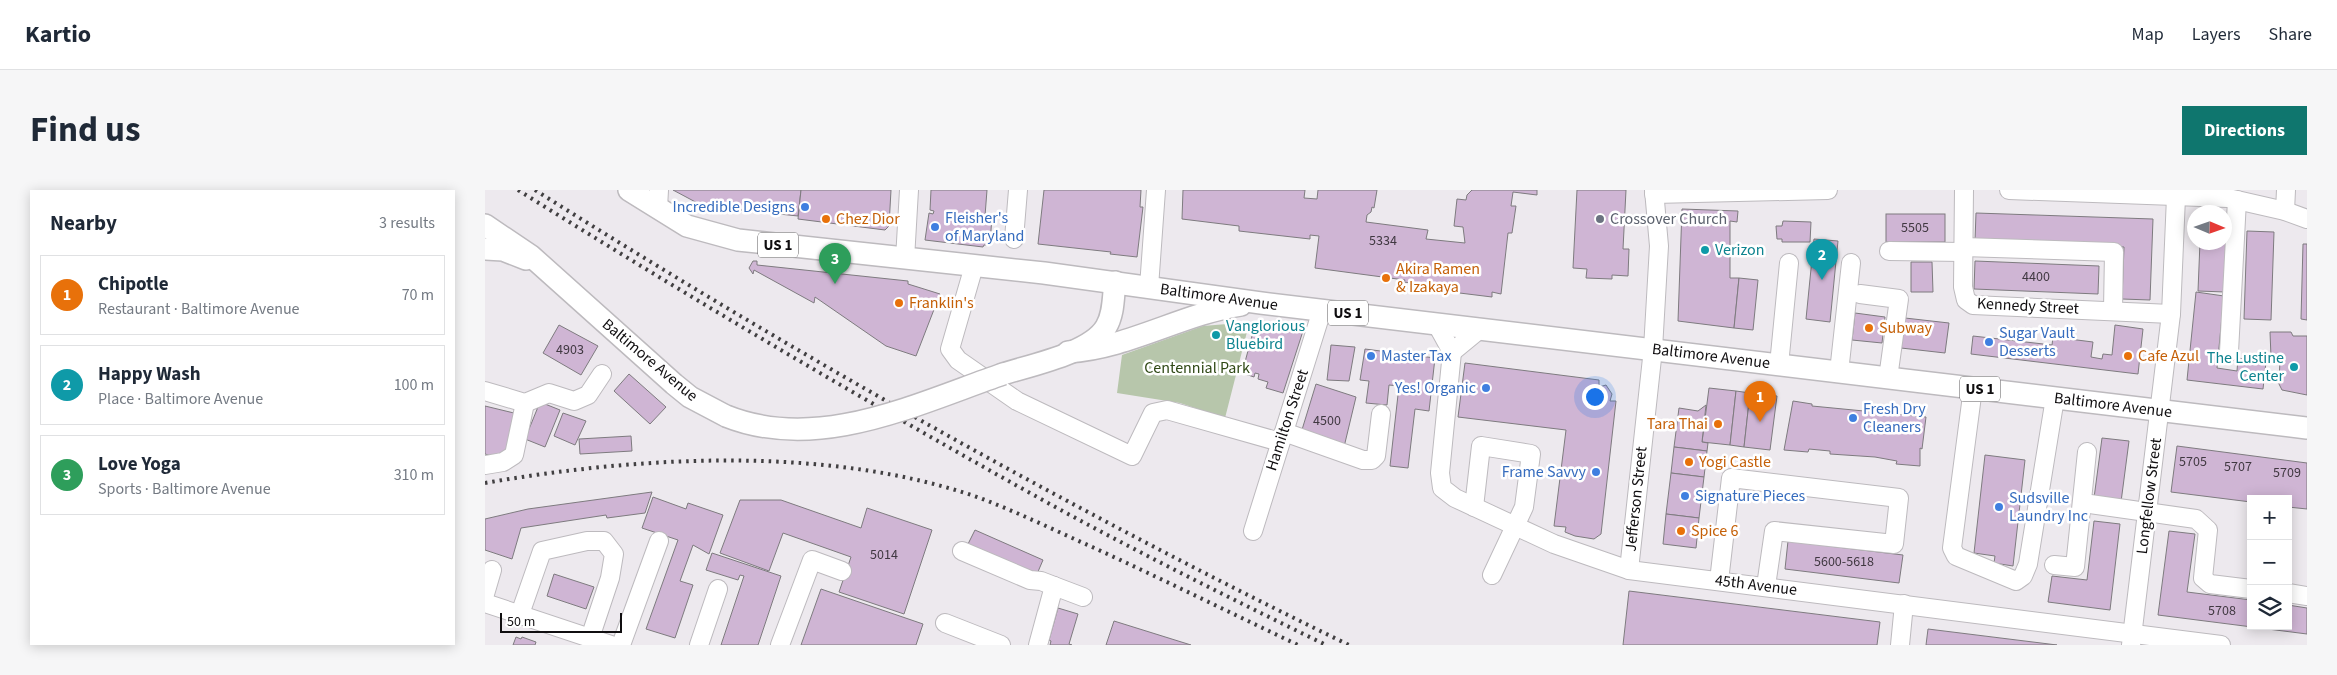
<!DOCTYPE html>
<html lang="en">
<head>
<meta charset="utf-8">
<style>
	body { margin:0; font-family:"Source Sans 3",sans-serif; background:#f6f6f7; color:#1f2937 }
	.controls { position:absolute; right:15px; bottom:15px; display:grid; overflow:hidden; border-radius:0px; box-shadow:0 2px 12px #0003 }
	.controls button { width:45px; height:45px; display:grid; place-items:center; padding:0; border:0; border-bottom:1px solid #e0e1e3; background:#fff; color:#1f2937; font:25px sans-serif }
	.compass { position:absolute; left:1702px; top:15px; width:45px; height:45px; border-radius:50%; background:#fff; box-shadow:0 2px 12px #0003; rotate:92deg }
	.scale { position:absolute; left:15px; bottom:12px; width:122px; box-sizing:border-box; padding-left:5px; border:2px solid #100e10; border-top:0; font-size:14px; line-height:18px; white-space:nowrap; color:#100e10; -webkit-text-stroke:4px #fff; paint-order:stroke }
	.you { position:absolute; left:1109px; top:206px; width:18px; height:18px; margin:-12px; border:4px solid #fff; border-radius:50%; background:#1a73e8; box-shadow:0 0 0 8px #1a73e833 }
	.badge { display:grid; place-items:center; width:32px; height:32px; border-radius:50%; background:#0f766e; color:#fff; font-size:16px; font-weight:700 }
	.pin { position:absolute; translate:-50% -41px; filter:drop-shadow(0 1px 2px #0008) }
	.pin::after { content:''; position:absolute; top:26px; width:18px; height:15px; background:inherit; clip-path:polygon(0 0,100% 0,50% 100%) }
	.list { margin:0; padding:0; list-style:none }
	h2 { display:flex; justify-content:space-between; align-items:center; height:65px; margin:0; padding:0 20px; font-size:21px }
	h2 small { font-size:16px; font-weight:400; color:#747a83 }
	.list li { display:grid; grid-template-columns:32px 1fr auto; gap:15px; align-items:center; box-sizing:border-box; height:80px; margin:0 10px 10px; padding:0 10px; border:1px solid #e0e1e3; border-radius:0px }
	.list b { display:block; font-size:19px; white-space:nowrap }
	.list p { margin:0; font-size:16px; white-space:nowrap; color:#747a83 }
	.list em { font-size:16px; font-style:normal; color:#747a83 }
	.icon { flex:none; width:28px; height:28px; fill:none; stroke:currentColor; stroke-width:2; stroke-linecap:round; stroke-linejoin:round }
	.map { position:relative; flex:none; width:1822px; height:455px; overflow:hidden; border-radius:0px }
	header { display:flex; align-items:center; gap:30px; box-sizing:border-box; height:70px; padding:0 25px; background:#fff; border-bottom:1px solid #e0e1e3 }
	header strong { font-size:24px }
	nav { display:flex; gap:28px; margin-inline-start:auto; font-size:18px }
	.intro { display:flex; align-items:center; justify-content:space-between; box-sizing:border-box; height:120px; padding:0 30px }
	h1 { margin:0; font-size:35px }
	.button { padding:12px 22px; border-radius:0px; background:#0f766e; color:#fff; font-size:18px; font-weight:700 }
	main { display:flex; gap:30px; padding:0 30px }
	aside { flex:1; background:#fff; border-radius:0px; box-shadow:0 2px 12px #0003 }
	.map>svg:first-child { display:block }
	.green { fill:#b7c6ab }
	.building { fill:#cfb5d4; stroke:#7e7b7f }
	.lines { fill:none; stroke-linecap:round; stroke-linejoin:round }
	.minor-casing { stroke:#bdbabe; stroke-width:20 }
	.major-casing { stroke:#bdbabe; stroke-width:24 }
	.minor { stroke:#fff; stroke-width:18 }
	.major { stroke:#fff; stroke-width:21 }
	.rail { stroke:#413f41; stroke-width:4; stroke-dasharray:2.5 5; stroke-linecap:butt }
	.major-bridge-casing { stroke:#bdbabe; stroke-width:24; stroke-linecap:butt }
	.major-bridge { stroke:#fff; stroke-width:21 }
	.shop-dot { fill:#3f7fe0; stroke:#fff; stroke-width:2 }
	.food-dot { fill:#e8710a; stroke:#fff; stroke-width:2 }
	.worship-dot { fill:#6b7280; stroke:#fff; stroke-width:2 }
	.culture-dot { fill:#0f9aa8; stroke:#fff; stroke-width:2 }
	.labels { text-anchor:middle; dominant-baseline:central; stroke-width:5; stroke-linejoin:round; paint-order:stroke }
	.number-label { font-size:14px; fill:#403841 }
	.shield { fill:#fff; stroke:#585658; stroke-width:1 }
	.shield-label { font-size:15px; font-weight:bold; fill:#100e10 }
	.shop-label { font-size:16px; fill:#366cbe; stroke:#fff; text-anchor:start }
	.food-label { font-size:16px; fill:#c56008; stroke:#fff; text-anchor:start }
	.worship-label { font-size:16px; fill:#5b616d; stroke:#fff; text-anchor:start }
	.culture-label { font-size:16px; fill:#0d838f; stroke:#fff; text-anchor:start }
	.street-label { font-size:16px; fill:#100e10; stroke:#fff }
	.park-label { font-size:16px; fill:#2f4815; stroke:#fff }
</style>
</head>
<body>
<header>
<strong>Kartio</strong>
<nav><a>Map</a><a>Layers</a><a>Share</a></nav>
</header>
<div class="intro"><h1>Find us</h1><a class="button">Directions</a></div>
<main>
<aside>
<h2>Nearby<small>3 results</small></h2>
<ul class="list">
<li><span class="badge" style="background:#e8710a">1</span><div><b>Chipotle</b><p>Restaurant · Baltimore Avenue</p></div><em>70 m</em></li>
<li><span class="badge" style="background:#0f9aa8">2</span><div><b>Happy Wash</b><p>Place · Baltimore Avenue</p></div><em>100 m</em></li>
<li><span class="badge" style="background:#2e9e5b">3</span><div><b>Love Yoga</b><p>Sports · Baltimore Avenue</p></div><em>310 m</em></li>
</ul>
</aside>
<div class="map">
<svg width="1822" height="455" viewBox="0 0 1822 455">
	<rect width="100%" height="100%" fill="#ede9ee"/>
	<!-- green -->
	<path class="green" d="M754 133 764 134 740 228 695 213 632 203 637 165 718 136Z"/>
	<!-- building -->
	<g class="building">
		<path d="M188 0H316L313 26 218 16Z"/>
		<path d="M316 0H406L404 36 400 40 313 29Z"/>
		<path d="M446 0H502L500 26H507L505 55H499L498 57 440 50 444 23 448 24 449 21 445 20Z"/>
		<path d="M559 0H656L655 17H658L652 67 625 64 626 62 553 54Z"/>
		<path d="M698 0H820L819 8 832 9 833 0H892L889 18 887 17 886 22 882 25 881 32 943 40 941 49 980 53 978 37 969 36 972 9 981 10 982 5 987 0H1052V5L1028 2 1026 16H1031L1027 43H1023L1016 104 1007 102V107L926 97V93L919 92 920 90 830 78 834 46 825 45V49L754 41V36L697 29Z"/>
		<path d="M1092 0H1141L1138 59H1144L1143 86 1127 85V89L1101 88 1102 79 1088 78Z"/>
		<path d="M1197 19 1253 21 1252 32 1245 31V88H1254L1249 138 1193 131Z"/>
		<path d="M1491 23 1668 29 1665 110 1637 109 1639 57 1490 51Z"/>
		<rect x="1401" y="24" width="59" height="28"/>
		<path d="M1298 31 1326 32 1325 52H1297V49H1292L1291 36H1297Z"/>
		<path d="M1740 33H1742L1740 102 1713 101 1715 52H1740Z"/>
		<path d="M1762 41 1789 42 1786 130 1759 129Z"/>
		<path d="M1329 49 1353 51 1345 132 1321 129Z"/>
		<path d="M1818 54H1822V130L1816 129Z"/>
		<path d="M268 71H272V75L423 91V94L455 104 431 166 401 156 330 107 329 113 269 80 268 84 264 78Z"/>
		<path d="M1490 71 1614 76 1613 104 1489 99Z"/>
		<path d="M1426 72H1447L1448 102H1426Z"/>
		<path d="M1254 88 1273 90 1268 140 1249 138Z"/>
		<path d="M1711 102 1739 106 1732 178 1752 181 1753 168 1781 172 1778 199 1702 190Z"/>
		<path d="M1370 123 1400 127 1397 153 1367 150Z"/>
		<path d="M1420 128 1464 133 1460 163 1416 158Z"/>
		<path d="M74 135 113 156 96 185 58 163Z"/>
		<path d="M770 135 818 141 798 203 781 198 783 192 773 189 774 184 770 183 769 187 757 183Z"/>
		<path d="M1630 135 1658 139 1653 184 1486 164 1488 146 1567 155 1568 147 1608 152 1606 167 1617 169 1618 164 1627 165Z"/>
		<path d="M1785 142H1806L1808 146H1822V205L1797 200 1794 194 1795 169 1786 167Z"/>
		<path d="M846 155 870 157 864 191 842 190Z"/>
		<path d="M880 159 950 168 944 221 930 219 923 278 905 276 914 196 904 195 902 215 881 213 884 191 875 190Z"/>
		<path d="M980 173 1114 190V197L1121 195 1127 204 1125 211H1131L1116 344 1109 349 1090 346 1080 342 1081 337 1069 336 1081 240 973 227Z"/>
		<path d="M144 184 181 217 165 234 129 201Z"/>
		<path d="M831 194 871 207 859 257 816 243Z"/>
		<path d="M1224 198 1251 201 1245 255 1217 252Z"/>
		<path d="M1251 201 1265 203 1259 257 1245 255Z"/>
		<path d="M1265 203 1292 206 1285 260 1259 257Z"/>
		<path d="M1308 211 1327 214V216L1441 227 1437 259 1435 258V276L1411 274 1412 271 1390 267 1345 264V261L1324 259 1323 262 1299 260Z"/>
		<path d="M55 212 75 220 60 257 40 249Z"/>
		<path d="M1221 215 1217 252 1223 253 1222 261 1189 257 1194 218 1213 221Z"/>
		<path d="M0 216 33 224 21 270 0 264Z"/>
		<path d="M78 223 101 231 90 255 69 246Z"/>
		<path d="M146 246 147 261 95 264 94 249Z"/>
		<path d="M1617 248 1644 251 1636 312 1609 308Z"/>
		<path d="M1692 256 1822 273V319L1803 317V309H1766V312L1686 302Z"/>
		<path d="M1189 257 1222 261 1219 287 1186 283Z"/>
		<path d="M1500 265 1540 270 1528 376 1509 373 1510 366 1489 363Z"/>
		<path d="M1186 283 1219 287 1214 328 1181 324Z"/>
		<path d="M167 302 160 323 122 328 121 325 36 338 27 369 0 360V329L43 319Z"/>
		<path d="M168 307 201 319 203 313 238 325 224 364 208 355 195 391 208 395 190 448 161 439 193 350 157 338Z"/>
		<path d="M255 310H296L376 338 382 318 447 340 419 424 354 402 366 367 298 343 284 381 235 363Z"/>
		<path d="M1181 324 1214 328 1211 358 1178 354Z"/>
		<path d="M1609 331 1635 334 1625 420 1563 412 1567 386 1602 390Z"/>
		<path d="M490 340 558 370 552 384 483 354Z"/>
		<path d="M1684 341 1710 344 1702 402 1766 410V436H1803V415L1822 418V444L1673 425Z"/>
		<path d="M1303 351 1418 365 1414 393 1300 379Z"/>
		<path d="M227 363 296 386 273 455H236L259 386 255 385 253 390 221 380Z"/>
		<path d="M69 384 109 397 101 419 62 406Z"/>
		<path d="M336 399 438 434 431 455H316Z"/>
		<path d="M1144 401 1395 432 1392 455H1138Z"/>
		<path d="M573 418 593 424 584 454 587 455H565L566 451 564 450Z"/>
		<path d="M629 431 706 455H621Z"/>
		<path d="M1443 439 1572 455H1441Z"/>
		<path d="M31 447 36 449 37 447 51 452 50 455H28Z"/>
	</g>
	<g class="lines">
		<defs>
			<g id="minor">
				<path d="M1479 0 1478 97 1481 110 1488 115 1686 124"/>
				<path d="M1524 0 1743 8 1800 21 1822 29"/>
				<path d="M1169 4 1343 0"/>
				<path d="M173 18 174 0"/>
				<path d="M1800 21 1801 0"/>
				<path d="M529 49 533 0"/>
				<path d="M1478 57 1629 62 1628 120"/>
				<path d="M1404 61 1478 62"/>
				<path d="M420 69 424 0"/>
				<path d="M489 76 465 159 473 170 532 211 647 266 668 223 682 220 795 252"/>
				<path d="M664 97 671 0"/>
				<path d="M1375 104 1414 109 1403 188"/>
				<path d="M951 133 967 162 955 283 957 298 970 308 1069 354 1144 380 1736 455"/>
				<path d="M967 162 995 139"/>
				<path d="M1744 162 1752 10"/>
				<path d="M1294 175 1304 73"/>
				<path d="M1354 182 1366 73"/>
				<path d="M1488 198 1467 358 1471 366 1531 391 1538 386 1543 374 1570 208"/>
				<path d="M0 201 40 213 64 203 89 211 103 205 117 184"/>
				<path d="M799 242 878 270H887L891 266 896 224"/>
				<path d="M0 275 18 272 29 265 40 213"/>
				<path d="M1598 313 1711 329 1723 340 1718 388 1725 394 1766 399"/>
				<path d="M989 317 996 256 1046 264 1039 317 1007 385"/>
				<path d="M768 341 837 120"/>
				<path d="M477 361 545 390 556 391 569 396"/>
				<path d="M1569 375 1590 377 1602 262"/>
				<path d="M1144 380 1168 159 1174 56 1169 0"/>
				<path d="M1234 391 1246 288 1414 308 1409 354 1289 341 1281 396"/>
				<path d="M1803 403 1822 406"/>
				<path d="M0 404 7 380"/>
				<path d="M0 413 126 455"/>
				<path d="M35 424 57 361 102 351H119L129 364 125 388 105 448"/>
				<path d="M460 433 516 455"/>
				<path d="M136 455 174 351"/>
				<path d="M214 455 233 399"/>
				<path d="M295 455 327 370 357 381"/>
				<path d="M553 455 569 396 598 407"/>
				<path d="M1415 455 1419 414"/>
				<path d="M1646 455 1686 124 1691 7"/>
			</g>
			<g id="major">
				<path d="M144 0 202 36 253 50 559 83 776 113 1822 238"/>
				<path d="M0 35 46 66 189 194 205 207 241 226"/>
				<path d="M0 59 18 60 41 69"/>
				<path d="M583 162C644 158 697 124 756 115"/>
				<path d="M518 184C546 175 606 163 621 137 629 124 628 107 630 92"/>
			</g>
		</defs>
		<!-- minor casing -->
		<use href="#minor" class="minor-casing"/>
		<!-- major casing -->
		<use href="#major" class="major-casing"/>
		<!-- minor -->
		<use href="#minor" class="minor"/>
		<!-- major -->
		<use href="#major" class="major"/>
		<!-- rail -->
		<g class="rail">
			<path d="M33 0C207 109 383 213 563 313 654 363 747 409 841 455"/>
			<path d="M50 0C313 166 584 319 864 455"/>
			<path d="M0 293C156 266 344 255 495 308 532 322 569 340 605 356 675 388 744 422 813 455"/>
		</g>
		<defs>
			<path id="major-bridge" d="M241 226C333 263 431 214 518 184"/>
		</defs>
		<!-- major-bridge casing -->
		<use href="#major-bridge" class="major-bridge-casing"/>
		<!-- major-bridge -->
		<use href="#major-bridge" class="major-bridge"/>
	</g>
	<!-- markers -->
	<g class="shop-dot">
		<circle cx="320" cy="17" r="5"/>
		<circle cx="450" cy="37" r="5"/>
		<circle cx="1504" cy="152" r="5"/>
		<circle cx="886" cy="166" r="5"/>
		<circle cx="1001" cy="198" r="5"/>
		<circle cx="1368" cy="228" r="5"/>
		<circle cx="1111" cy="282" r="5"/>
		<circle cx="1200" cy="306" r="5"/>
		<circle cx="1514" cy="317" r="5"/>
	</g>
	<g class="food-dot">
		<circle cx="341" cy="29" r="5"/>
		<circle cx="901" cy="88" r="5"/>
		<circle cx="414" cy="113" r="5"/>
		<circle cx="1384" cy="138" r="5"/>
		<circle cx="1643" cy="166" r="5"/>
		<circle cx="1233" cy="234" r="5"/>
		<circle cx="1204" cy="272" r="5"/>
		<circle cx="1196" cy="341" r="5"/>
	</g>
	<circle class="worship-dot" cx="1115" cy="29" r="5"/>
	<g class="culture-dot">
		<circle cx="1220" cy="60" r="5"/>
		<circle cx="731" cy="145" r="5"/>
		<circle cx="1809" cy="177" r="5"/>
	</g>
	<g class="labels">
		<!-- number labels -->
		<g class="number-label">
			<text x="1430" y="38">5505</text>
			<text x="898" y="51">5334</text>
			<text x="1551" y="87">4400</text>
			<text x="85" y="160">4903</text>
			<text x="842" y="231">4500</text>
			<text x="1708" y="272">5705</text>
			<text x="1753" y="277">5707</text>
			<text x="1802" y="283">5709</text>
			<text x="399" y="365">5014</text>
			<text x="1359" y="372">5600-5618</text>
			<text x="1737" y="421">5708</text>
		</g>
		<!-- shield labels -->
		<g class="shield">
			<rect x="273" y="42.5" width="40" height="25" rx="4"/>
			<rect x="843" y="110.5" width="40" height="25" rx="4"/>
			<rect x="1475" y="186.5" width="40" height="25" rx="4"/>
		</g>
		<g class="shield-label">
			<text x="293" y="55">US 1</text>
			<text x="863" y="123">US 1</text>
			<text x="1495" y="199">US 1</text>
		</g>
		<!-- shop labels -->
		<g class="shop-label">
			<text x="310" y="17" text-anchor="end">Incredible Designs</text>
			<text x="460" y="28">Fleisher's<tspan x="460" dy="18">of Maryland</tspan></text>
			<text x="1514" y="143">Sugar Vault<tspan x="1514" dy="18">Desserts</tspan></text>
			<text x="896" y="166">Master Tax</text>
			<text x="991" y="198" text-anchor="end">Yes! Organic</text>
			<text x="1378" y="219">Fresh Dry<tspan x="1378" dy="18">Cleaners</tspan></text>
			<text x="1101" y="282" text-anchor="end">Frame Savvy</text>
			<text x="1210" y="306">Signature Pieces</text>
			<text x="1524" y="308">Sudsville<tspan x="1524" dy="18">Laundry Inc</tspan></text>
		</g>
		<!-- food labels -->
		<g class="food-label">
			<text x="351" y="29">Chez Dior</text>
			<text x="911" y="79">Akira Ramen<tspan x="911" dy="18">&amp; Izakaya</tspan></text>
			<text x="424" y="113">Franklin's</text>
			<text x="1394" y="138">Subway</text>
			<text x="1653" y="166">Cafe Azul</text>
			<text x="1223" y="234" text-anchor="end">Tara Thai</text>
			<text x="1214" y="272">Yogi Castle</text>
			<text x="1206" y="341">Spice 6</text>
		</g>
		<!-- worship labels -->
		<g class="worship-label">
			<text x="1125" y="29">Crossover Church</text>
		</g>
		<!-- culture labels -->
		<g class="culture-label">
			<text x="1230" y="60">Verizon</text>
			<text x="741" y="136">Vanglorious<tspan x="741" dy="18">Bluebird</tspan></text>
			<text x="1799" y="168" text-anchor="end">The Lustine<tspan x="1799" dy="18">Center</tspan></text>
		</g>
		<!-- street labels -->
		<g class="street-label">
			<text transform="translate(734 107) rotate(8)">Baltimore Avenue</text>
			<text transform="translate(1543 116) rotate(3)">Kennedy Street</text>
			<text transform="translate(1226 166) rotate(7)">Baltimore Avenue</text>
			<text transform="translate(165 170) rotate(40)">Baltimore Avenue</text>
			<text transform="translate(1628 215) rotate(7)">Baltimore Avenue</text>
			<text transform="translate(802 230) rotate(-72)">Hamilton Street</text>
			<text transform="translate(1664 306) rotate(-83)">Longfellow Street</text>
			<text transform="translate(1151 309) rotate(-84)">Jefferson Street</text>
			<text transform="translate(1271 395) rotate(7)">45th Avenue</text>
		</g>
		<!-- park labels -->
		<g class="park-label">
			<text x="712" y="178">Centennial Park</text>
		</g>
	</g>
</svg>
<div class="controls">
<button>+</button>
<button>−</button>
<button><svg class="icon" aria-label="layers" viewBox="0 0 24 24"><path d="M12 4l9 5-9 5-9-5zM3 14l9 5 9-5"/></svg></button>
</div>
<svg class="compass" viewBox="-18 -18 36 36"><path d="M0-13l5 13h-10z" fill="#e53935"/><path d="M0 13l5-13h-10z" fill="#747a83"/></svg>
<div class="scale">50 m</div>
<div class="you"></div>
<div class="pin badge" style="left:1275px;top:232px;background:#e8710a">1</div>
<div class="pin badge" style="left:1337px;top:90px;background:#0f9aa8">2</div>
<div class="pin badge" style="left:350px;top:94px;background:#2e9e5b">3</div>
</div>
</main>
</body>
</html>
